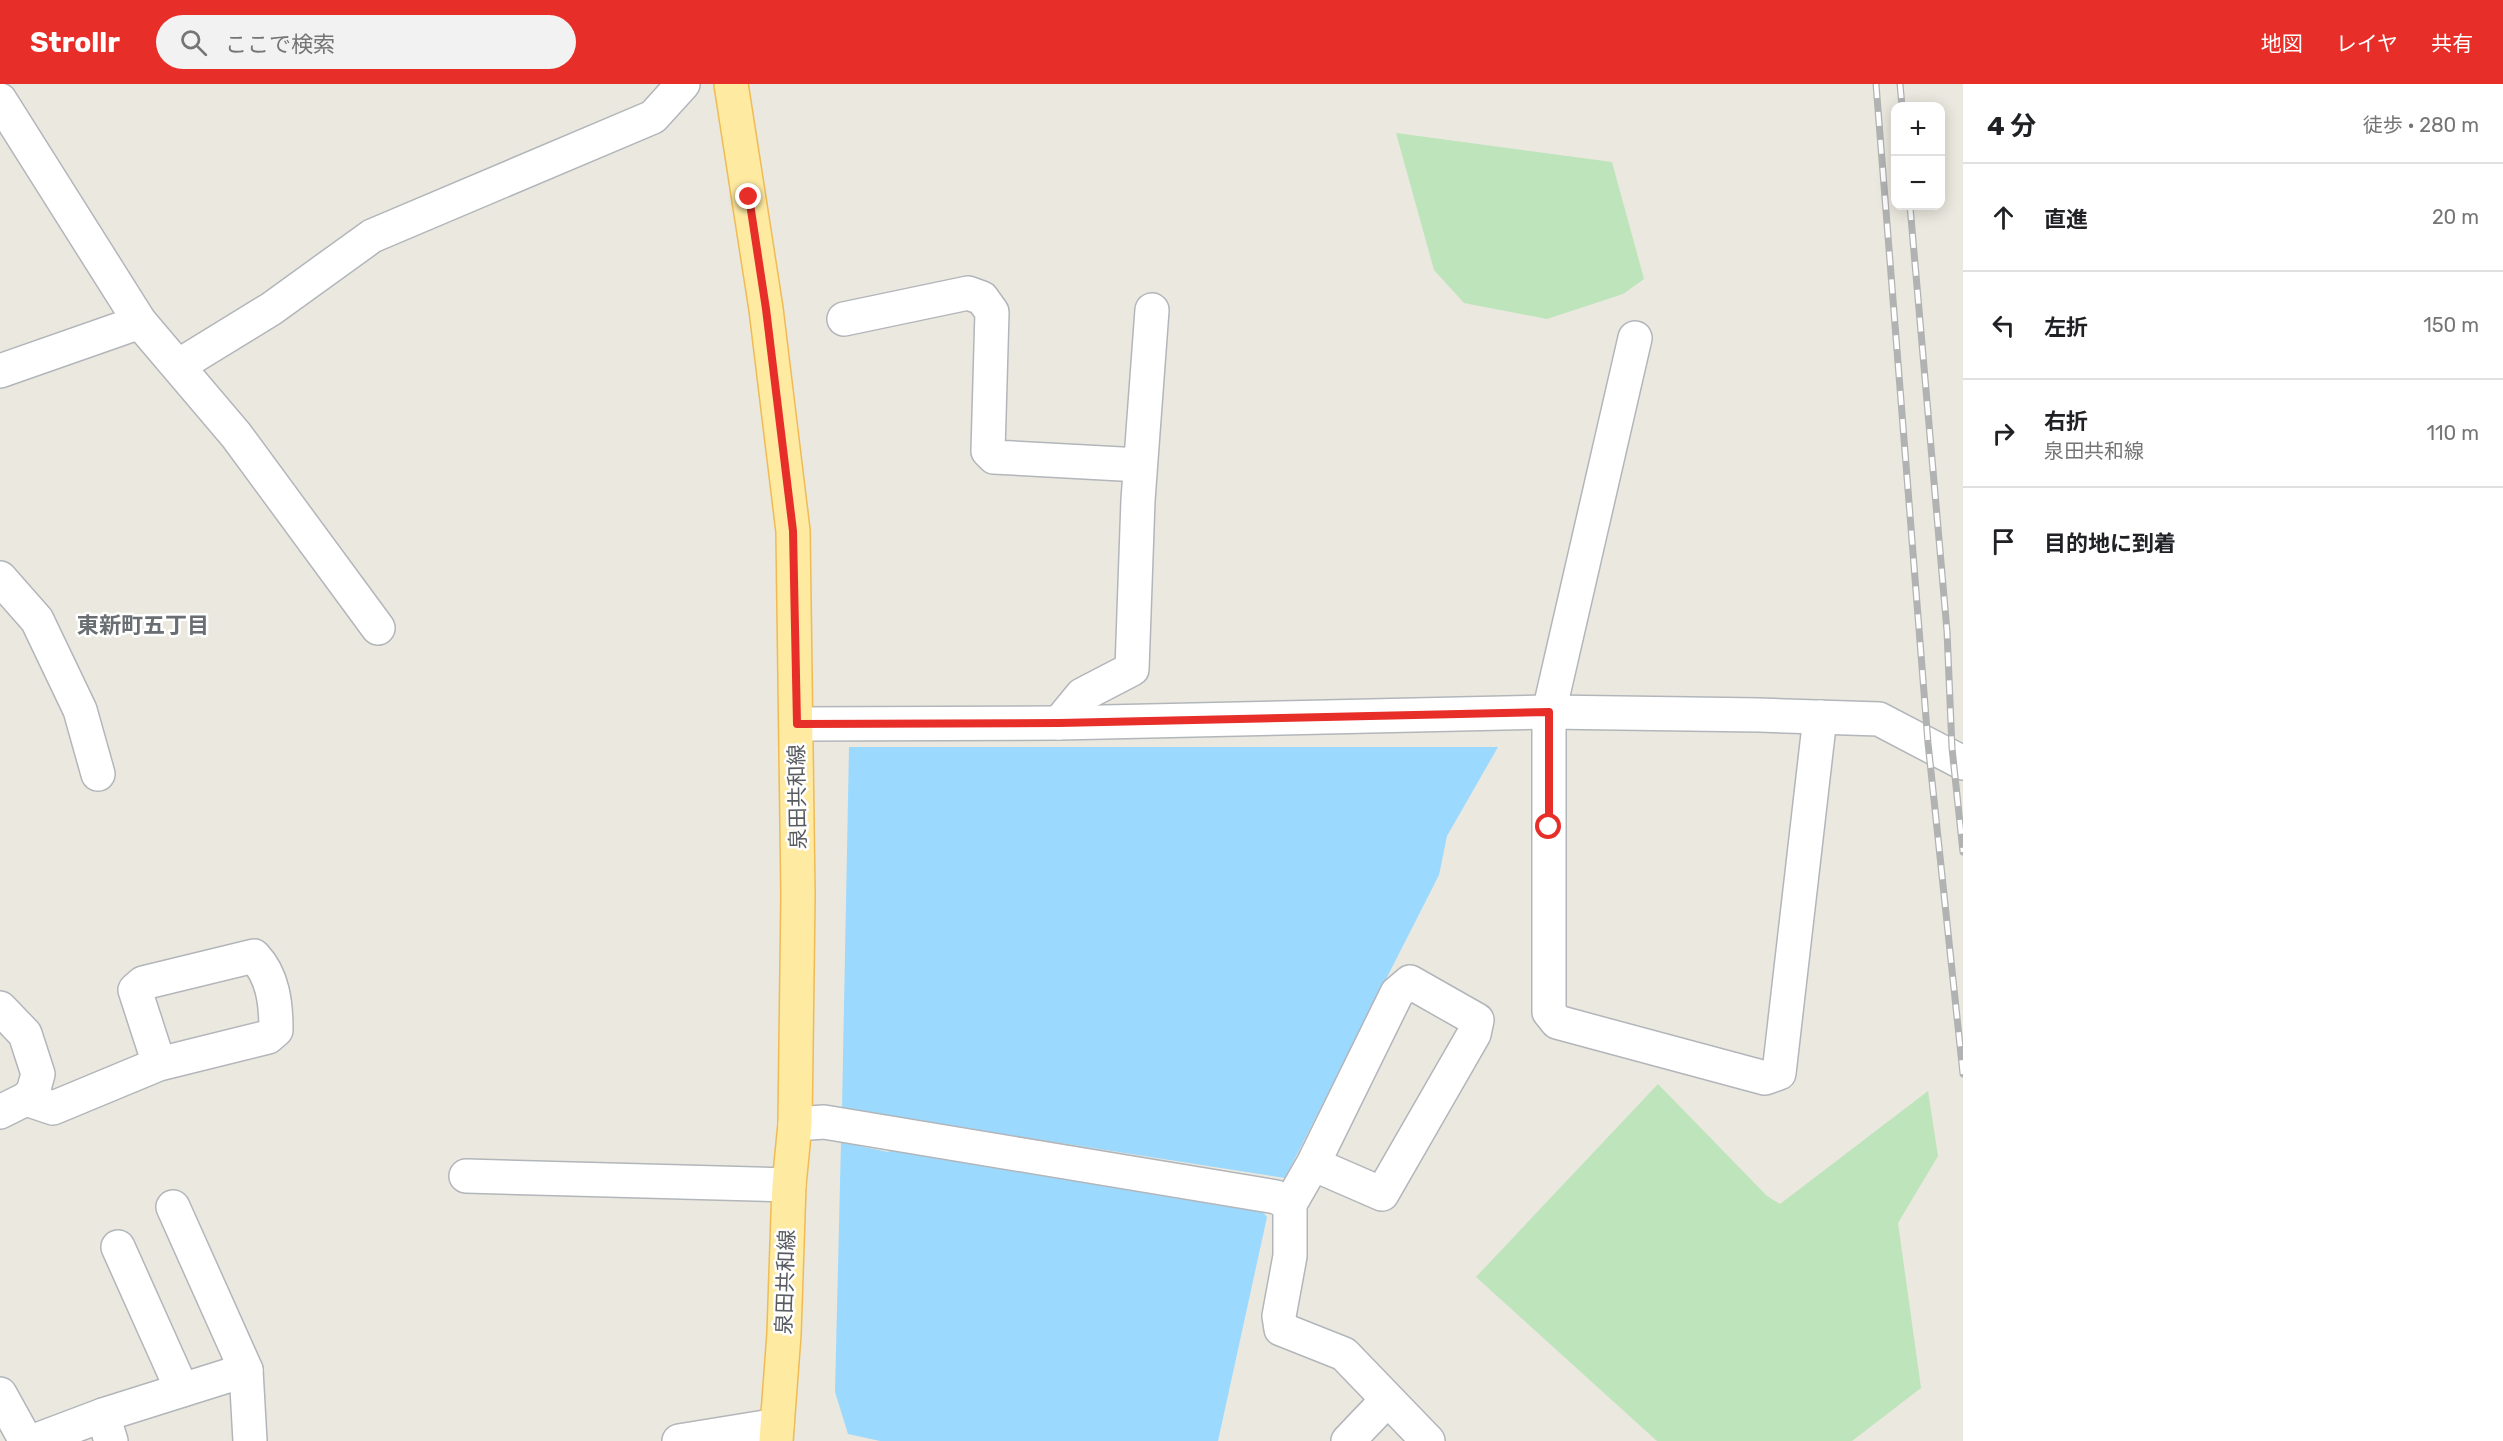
<!DOCTYPE html>
<html lang="ja">
<head>
<meta charset="utf-8">
<style>
	body { margin:0; font-family:Rubik,"Noto Sans JP",sans-serif; background:#f2f2f2; color:#202124 }
	.controls { position:absolute; right:18px; top:18px; display:grid; overflow:hidden; border-radius:12px; box-shadow:0 3px 15px #0003 }
	.controls button { width:54px; height:54px; display:grid; place-items:center; padding:0; border:0; border-bottom:2px solid #e0e0e0; background:#fff; color:#202124; font:30px sans-serif }
	.stop { position:absolute; width:18px; height:18px; margin:-14px; border:4px solid #e72e29; border-radius:50%; background:#fff }
	.stop.end { background:#e72e29; border-color:#fff; box-shadow:0 2px 6px #0008 }
	.list { margin:0; padding:0; list-style:none }
	h2 { display:flex; justify-content:space-between; align-items:center; height:78px; margin:0; padding:0 24px; font-size:26px }
	h2 small { font-size:20px; font-weight:400; color:#757577 }
	.list li { display:grid; grid-template-columns:39px 1fr auto; gap:18px; align-items:center; box-sizing:border-box; height:108px; padding:0 24px; border-top:2px solid #e0e0e0 }
	.list b { display:block; font-size:22px; white-space:nowrap }
	.list p { margin:0; font-size:20px; white-space:nowrap; color:#757577 }
	.list em { font-size:20px; font-style:normal; color:#757577 }
	.icon { flex:none; width:33px; height:33px; fill:none; stroke:currentColor; stroke-width:2; stroke-linecap:round; stroke-linejoin:round }
	.map { position:relative; flex:none; width:1963px; height:1357px; overflow:hidden }
	header { display:flex; align-items:center; gap:36px; box-sizing:border-box; height:84px; padding:0 30px; background:#e72e29; color:#fff }
	header strong { font-size:28px }
	nav { display:flex; gap:33px; margin-inline-start:auto; font-size:21px }
	.search { width:420px; height:54px; background:#f2f2f2; display:flex; align-items:center; gap:15px; box-sizing:border-box; padding:0 21px; border-radius:33px; color:#757577; font-size:22px }
	main { display:flex }
	aside { flex:1; background:#fff }
	.map>svg:first-child { display:block }
	.green { fill:#bde4bb }
	.water { fill:#9cd9fe }
	.lines { fill:none; stroke-linecap:round; stroke-linejoin:round }
	.minor-casing { stroke:#b2b6ba; stroke-width:36 }
	.major-casing { stroke:#f0bb54; stroke-width:36 }
	.minor { stroke:#fff; stroke-width:33 }
	.major { stroke:#feeaa1; stroke-width:33 }
	.rail-casing { stroke:#b1b2b2; stroke-width:7 }
	.rail { stroke:#fff; stroke-width:4.5; stroke-dasharray:14; stroke-linecap:butt }
	.route { stroke:#e72e29; stroke-width:8 }
	.labels { text-anchor:middle; dominant-baseline:central; stroke-width:5; stroke-linejoin:round; paint-order:stroke }
	.street-label { font-size:21px; fill:#585c60; stroke:#fff }
	.neighbourhood-label { font-size:22px; font-weight:bold; fill:#696e72; stroke:#fff }
</style>
</head>
<body>
<header>
<strong>Strollr</strong>
<div class="search"><svg class="icon" aria-label="search" viewBox="0 0 24 24"><circle cx="10" cy="10" r="6"/><path d="M15 15l6 6"/></svg>ここで検索</div>
<nav><a>地図</a><a>レイヤ</a><a>共有</a></nav>
</header>
<main>
<div class="map">
<svg width="1963" height="1357" viewBox="0 0 1963 1357">
	<rect width="100%" height="100%" fill="#ebe8df"/>
	<!-- green -->
	<g class="green">
		<path d="M1396 49 1612 78 1644 195 1623 210 1547 235 1464 219 1434 186Z"/>
		<path d="M1658 1000 1767 1112 1780 1120 1928 1007 1938 1072 1898 1139 1921 1304 1852 1357H1657L1476 1193Z"/>
	</g>
	<!-- water -->
	<g class="water">
		<path d="M849 663H1498L1447 752 1439 791 1285 1094 842 1025Z"/>
		<path d="M841 1058 888 1068 899 1058 1254 1118 1267 1133 1218 1357H880L848 1350 835 1308Z"/>
	</g>
	<g class="lines">
		<defs>
			<g id="minor">
				<path d="M0 16 140 238 236 351 378 544"/>
				<path d="M844 235 968 209 982 214 992 228 988 367 994 373 1140 381"/>
				<path d="M1635 254 1549 628V928L1557 938 1765 994 1779 989 1820 633"/>
				<path d="M178 282 271 225 372 152 653 33 683 0"/>
				<path d="M0 287 140 238"/>
				<path d="M0 494 37 536 80 626 98 690"/>
				<path d="M1059 639 1082 611 1132 585 1138 416 1152 226"/>
				<path d="M797 640 1059 639 1549 628 1759 631 1879 635 1963 679"/>
				<path d="M0 924 25 950 38 990 33 1008 26 1015 0 1028"/>
				<path d="M26 1015 53 1024 159 980 268 953 276 946C276 919 273 892 254 872L143 899 135 906 159 980"/>
				<path d="M795 1040 824 1038 1276 1113 1290 1120"/>
				<path d="M1313 1080 1382 1110 1474 950 1477 936 1410 898 1397 909 1313 1080 1290 1120V1172L1279 1232 1281 1245 1344 1270 1428 1357"/>
				<path d="M466 1092 789 1101"/>
				<path d="M173 1123 246 1286"/>
				<path d="M118 1163 182 1306"/>
				<path d="M0 1310 26 1357"/>
				<path d="M103 1331 246 1286 250 1357"/>
				<path d="M34 1357 103 1331 111 1357"/>
				<path d="M679 1357 777 1341"/>
				<path d="M1348 1357 1387 1316"/>
			</g>
			<path id="major" d="M731 0 766 225 793 447 798 811 795 1040 789 1101 784 1250 776 1357"/>
		</defs>
		<!-- minor casing -->
		<use href="#minor" class="minor-casing"/>
		<!-- major casing -->
		<use href="#major" class="major-casing"/>
		<!-- minor -->
		<use href="#minor" class="minor"/>
		<!-- major -->
		<use href="#major" class="major"/>
		<defs>
			<g id="rail">
				<path d="M1876 0 1928 659 1963 990"/>
				<path d="M1900 0 1902 22"/>
				<path d="M1910 122 1947 547 1952 664 1963 768"/>
			</g>
		</defs>
		<!-- rail casing -->
		<use href="#rail" class="rail-casing"/>
		<!-- rail -->
		<use href="#rail" class="rail"/>
	</g>
	<g class="lines">
		<!-- route -->
		<path class="route" d="M749 113 766 225 793 447 797 640 1059 639 1549 628V743"/>
	</g>
	<g class="labels">
		<!-- street labels -->
		<g class="street-label">
			<text transform="translate(797 713) rotate(-91)">泉田共和線</text>
			<text transform="translate(785 1198) rotate(-88)">泉田共和線</text>
		</g>
		<!-- neighbourhood labels -->
		<g class="neighbourhood-label">
			<text x="143" y="541">東新町五丁目</text>
		</g>
	</g>
</svg>
<div class="controls">
<button>+</button>
<button>−</button>
</div>
<div class="stop" style="left:1549px;top:743px"></div>
<div class="stop end" style="left:749px;top:113px"></div>
</div>
<aside>
<h2>4 分<small>徒歩 · 280 m</small></h2>
<ul class="list">
<li><svg class="icon" aria-label="ahead" viewBox="0 0 24 24"><path d="M12 20V5M6 11l6-6 6 6"/></svg><div><b>直進</b></div><em>20 m</em></li>
<li><svg class="icon" aria-label="left" viewBox="0 0 24 24"><path d="M17 20v-9H6M10 6l-5 5 5 5"/></svg><div><b>左折</b></div><em>150 m</em></li>
<li><svg class="icon" aria-label="right" viewBox="0 0 24 24"><path d="M7 20v-9h11M14 6l5 5-5 5"/></svg><div><b>右折</b><p>泉田共和線</p></div><em>110 m</em></li>
<li><svg class="icon" aria-label="arrive" viewBox="0 0 24 24"><path d="M6 21V4h12l-3 4 3 4H6"/></svg><div><b>目的地に到着</b></div></li>
</ul>
</aside>
</main>
</body>
</html>
